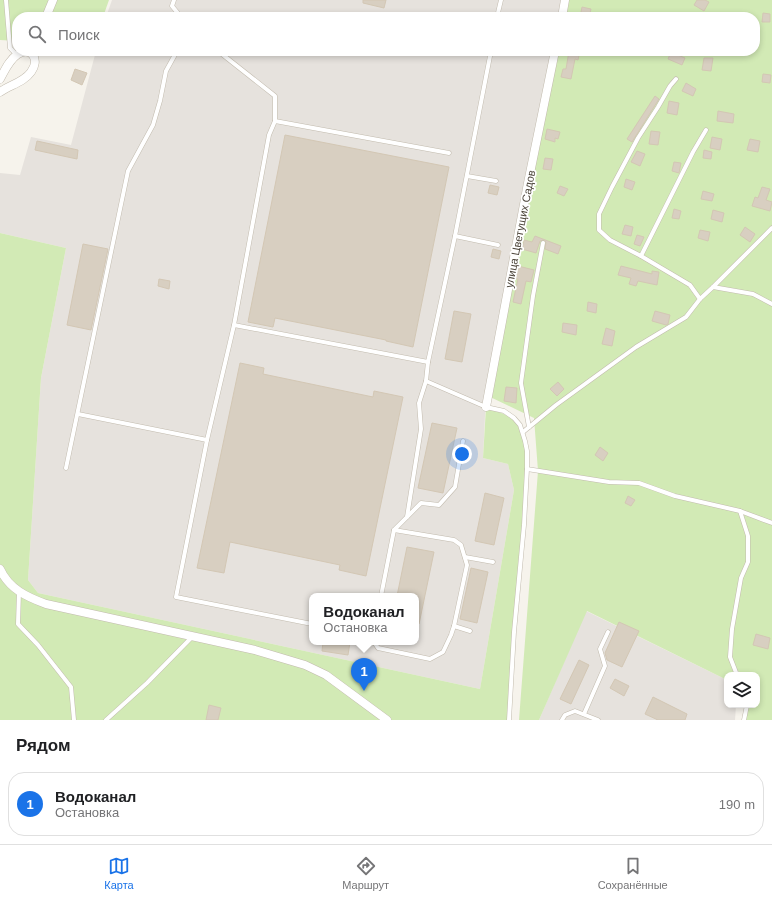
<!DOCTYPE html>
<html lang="ru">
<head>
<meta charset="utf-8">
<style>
	body { margin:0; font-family:Arial,sans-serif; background:#f6f6f6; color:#202124 }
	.controls { position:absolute; right:12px; bottom:12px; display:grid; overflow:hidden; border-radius:8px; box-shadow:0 2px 6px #0003 }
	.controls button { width:36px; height:36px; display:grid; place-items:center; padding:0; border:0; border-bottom:1px solid #e0e0e0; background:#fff; color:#202124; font:20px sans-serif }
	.you { position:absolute; left:462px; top:454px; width:14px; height:14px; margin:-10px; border:3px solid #fff; border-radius:50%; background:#1a73e8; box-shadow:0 0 0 6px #1a73e833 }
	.badge { display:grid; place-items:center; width:26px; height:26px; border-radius:50%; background:#1a73e8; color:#fff; font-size:13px; font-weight:700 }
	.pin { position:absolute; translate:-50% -33px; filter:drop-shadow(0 1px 2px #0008) }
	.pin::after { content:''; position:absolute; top:21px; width:14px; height:12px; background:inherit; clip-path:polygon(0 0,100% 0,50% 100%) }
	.popup { position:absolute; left:309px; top:593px; width:110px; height:52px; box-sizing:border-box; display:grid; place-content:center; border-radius:8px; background:#fff; filter:drop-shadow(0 1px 3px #0005); font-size:13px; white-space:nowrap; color:#757577 }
	.popup b { font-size:15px; color:#202124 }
	.popup::after { content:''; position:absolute; left:50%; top:100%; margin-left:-8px; border:8px solid transparent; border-top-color:#fff }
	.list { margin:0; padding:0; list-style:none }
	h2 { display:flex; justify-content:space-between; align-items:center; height:52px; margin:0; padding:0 16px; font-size:17px }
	h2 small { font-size:13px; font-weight:400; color:#757577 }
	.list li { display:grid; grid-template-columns:26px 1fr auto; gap:12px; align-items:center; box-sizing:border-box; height:64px; margin:0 8px 8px; padding:0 8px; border:1px solid #e0e0e0; border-radius:16px }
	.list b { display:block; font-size:15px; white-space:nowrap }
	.list p { margin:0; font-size:13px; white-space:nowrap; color:#757577 }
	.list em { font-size:13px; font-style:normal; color:#757577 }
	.icon { flex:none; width:22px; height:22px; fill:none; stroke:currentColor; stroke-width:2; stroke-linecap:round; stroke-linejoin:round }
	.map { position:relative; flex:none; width:772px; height:720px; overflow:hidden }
	.search { position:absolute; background:#fff; box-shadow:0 2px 6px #0003; left:12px; right:12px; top:12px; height:44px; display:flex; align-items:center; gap:10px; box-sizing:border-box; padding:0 14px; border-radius:16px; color:#757577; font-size:15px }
	.sheet { height:124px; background:#fff }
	nav { display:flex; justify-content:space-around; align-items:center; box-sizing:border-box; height:56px; border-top:1px solid #e0e0e0; background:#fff; font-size:11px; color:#757577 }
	nav a { display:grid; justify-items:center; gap:2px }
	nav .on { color:#1a73e8 }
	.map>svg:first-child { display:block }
	.industrial { fill:#e6e2dd; fill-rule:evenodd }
	.green { fill:#d2eab5 }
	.building { fill:#d8cfc1; stroke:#d3c7b4 }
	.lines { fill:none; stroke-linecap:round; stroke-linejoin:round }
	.service-casing { stroke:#c2bbae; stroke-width:5 }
	.minor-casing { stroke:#c2bbae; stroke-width:9 }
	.service { stroke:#fff; stroke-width:4 }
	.minor { stroke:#fff; stroke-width:8 }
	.labels { text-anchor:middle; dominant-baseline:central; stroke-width:3.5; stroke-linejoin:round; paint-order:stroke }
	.street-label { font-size:11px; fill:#4b4439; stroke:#fff }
</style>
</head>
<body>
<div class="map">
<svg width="772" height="720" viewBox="0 0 772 720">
	<rect width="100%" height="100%" fill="#f6f3ec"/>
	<!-- industrial -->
	<g class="industrial">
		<path d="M112 0H565L561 17H106Z"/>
		<path d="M96 51H554L486 395 483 458 508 464 514 490 480 689 38 593 28 580 41 378 66 248 0 233V173L20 175 31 137 71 145ZM312 596H416V642H312Z"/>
		<path d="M586 611 727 680V705H736L735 720H539Z"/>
	</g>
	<!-- green -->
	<g class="green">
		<path d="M0 0H109L103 17H17V41L0 40Z"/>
		<path d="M565 0H772V720H746L744 705H757V675H739V671L734 675H727V680L587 611 539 720H519L538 471 534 418 486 395 554 51H755V17H561Z"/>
		<path d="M0 233 66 248 41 378 28 580 38 593 480 689 514 490 508 464 483 458 486 407 514 418 523 432 527 451 509 720H0Z"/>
	</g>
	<!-- building -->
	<g class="building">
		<path d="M363 0H386L384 8 363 3Z"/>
		<path d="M697 0H705L709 2 704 11 694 5Z"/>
		<path d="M582 7 591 9 589 17H580Z"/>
		<path d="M763 13 770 14V22H762Z"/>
		<path d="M569 51H580L578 60 575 59 571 79 561 77 563 69H566Z"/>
		<path d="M671 52 685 58 682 65 668 59Z"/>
		<path d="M704 58H713L711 71 702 70Z"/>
		<path d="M75 69 87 73 82 85 71 80Z"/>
		<path d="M763 74 771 75 770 83 762 82Z"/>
		<path d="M686 83 696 89 693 96 682 91Z"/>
		<path d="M655 96 659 99 632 142 627 139Z"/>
		<path d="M669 101 679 103 677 115 667 113Z"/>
		<path d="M718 111 734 114 733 123 717 121Z"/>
		<path d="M547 129 560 132 558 139 555 138V142L545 139Z"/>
		<path d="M651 131 660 132 658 145 649 144Z"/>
		<path d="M285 135 449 167 413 347 386 341V340L275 318 273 327 248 322Z"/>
		<path d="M712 137 722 139 720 150 710 148Z"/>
		<path d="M750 139 760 141 758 152 747 150Z"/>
		<path d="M37 141 78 150 77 159 35 150Z"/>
		<path d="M704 150 712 152 711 159 703 158Z"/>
		<path d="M637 151 645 154 640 166 631 162Z"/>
		<path d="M545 158 553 159 551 170 543 169Z"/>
		<path d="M674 162 681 163 679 173 672 171Z"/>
		<path d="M626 179 635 182 632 190 624 187Z"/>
		<path d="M490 185 499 187 497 195 488 193Z"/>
		<path d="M560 186 568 189 564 196 557 193Z"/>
		<path d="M762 187 770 189 766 200 772 202 770 211 752 206 755 197 758 198Z"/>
		<path d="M703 191 714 194 712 201 701 199Z"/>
		<path d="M674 209 681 211 679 219 672 218Z"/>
		<path d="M713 210 724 213 722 222 711 219Z"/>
		<path d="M625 225 633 227 631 236 622 234Z"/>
		<path d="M745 227 755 234 750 242 740 235Z"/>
		<path d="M700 230 710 232 708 241 698 238Z"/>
		<path d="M637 235 644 237 640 246 634 244Z"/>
		<path d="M535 236 561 246 558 254 545 249 546 242 543 240 540 241 536 253 522 249 524 240 532 242Z"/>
		<path d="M83 244 108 249 91 330 67 325Z"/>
		<path d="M493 249 501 251 499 259 491 257Z"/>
		<path d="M518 266 534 270 531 282 526 281 521 304 513 302 518 279H516Z"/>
		<path d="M621 266 652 274V271L659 272 657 285 638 281 636 286 629 284 631 278 618 275Z"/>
		<path d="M159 279 170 281 169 289 158 286Z"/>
		<path d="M588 302 597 304 596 313 587 311Z"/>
		<path d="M454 311 471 314 462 362 445 359Z"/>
		<path d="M655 311 670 315 668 324 666 325 652 321Z"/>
		<path d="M563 323 577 325 576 335 562 332Z"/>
		<path d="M606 328 615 331 612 346 602 344Z"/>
		<path d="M240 363 264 368 263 374 373 397 374 391 403 397 366 576 339 570 340 565 230 542 224 573 197 568Z"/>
		<path d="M558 382 564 389 557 396 550 389Z"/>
		<path d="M506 387 517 388 516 403 504 401Z"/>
		<path d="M432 423 457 428 443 493 418 488Z"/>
		<path d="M600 447 608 453 603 461 595 455Z"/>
		<path d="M485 493 504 498 494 545 475 541Z"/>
		<path d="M628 496 635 500 631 506 625 503Z"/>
		<path d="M407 547 434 552 419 624H416V596H397Z"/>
		<path d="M471 568 488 572 477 623 460 619Z"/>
		<path d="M619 622 639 631 622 667 607 660 605 653Z"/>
		<path d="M756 634 770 638 768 649 753 645Z"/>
		<path d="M323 642H350L348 655 322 651Z"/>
		<path d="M579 660 589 665 571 704 560 699Z"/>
		<path d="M615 679 629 686 624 696 610 688Z"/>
		<path d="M653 697 687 714 685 720H658L645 714Z"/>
		<path d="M209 705 221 708 218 720H206Z"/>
	</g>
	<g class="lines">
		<defs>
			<g id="service">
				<path d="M6 0 10 48 17 55"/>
				<path d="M174 0 172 6 181 17"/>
				<path d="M497 17 501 0"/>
				<path d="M218 51 275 96V121L269 135 234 325 207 440 176 597 312 624"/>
				<path d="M275 121 449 153"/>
				<path d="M467 176 496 181"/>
				<path d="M455 236 498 245"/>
				<path d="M641 256 610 240 599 230V214L612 187 638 138 658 107 670 86 676 79"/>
				<path d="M713 287 772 228"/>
				<path d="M700 299 690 285 641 256 693 152 706 130"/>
				<path d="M234 325 428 362 455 236 491 51"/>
				<path d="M426 381 486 407 504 411 514 418 520 425 525 441 527 451V469L524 525 514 632 509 720"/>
				<path d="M78 414 207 440"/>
				<path d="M529 427 521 383 533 296 543 243"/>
				<path d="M523 432 556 405 636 347 686 317 700 299 713 287 753 294 772 304"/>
				<path d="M66 468 128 171 153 125 160 101 166 71 177 51"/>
				<path d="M527 469 609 482 639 483 675 496 740 511 772 523"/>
				<path d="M407 517 421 429 419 403 426 381 428 362"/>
				<path d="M465 557 493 562"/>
				<path d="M19 592 18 624 38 645 71 687 74 720"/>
				<path d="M381 596 394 530 421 503 439 505 455 487 463 441"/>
				<path d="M454 626 470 631"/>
				<path d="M374 642 378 648 430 659 443 652 451 635 454 626 467 565 461 545 454 540 394 530"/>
				<path d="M737 675 730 657 732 629 741 578 748 562V536L740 511"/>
				<path d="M584 714 605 666 600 649 608 632"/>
				<path d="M106 720 147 683 192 637"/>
				<path d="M562 720 565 715 575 711 598 720"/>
				<path d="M744 720 747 705"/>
			</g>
			<g id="minor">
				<path d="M46 17 53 0"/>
				<path d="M562 17 565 0"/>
				<path d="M0 79C5 70 9 60 18 54 32 46 40 60 31 72 24 82 10 85 0 92"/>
				<path d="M486 407 528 183 555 51"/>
				<path d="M0 569C9 589 27 597 46 604L255 650 305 665 326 675 387 720"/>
			</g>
		</defs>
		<!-- service casing -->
		<use href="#service" class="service-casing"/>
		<!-- minor casing -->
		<use href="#minor" class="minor-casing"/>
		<!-- service -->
		<use href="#service" class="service"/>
		<!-- minor -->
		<use href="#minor" class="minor"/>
	</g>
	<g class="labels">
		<!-- street labels -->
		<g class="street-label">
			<text transform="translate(520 229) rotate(-79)">улица Цветущих Садов</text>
		</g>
	</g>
</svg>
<div class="controls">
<button><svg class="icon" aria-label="layers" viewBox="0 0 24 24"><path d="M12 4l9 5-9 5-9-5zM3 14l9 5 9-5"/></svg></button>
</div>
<div class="you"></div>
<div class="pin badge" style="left:364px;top:691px">1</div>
<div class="popup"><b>Водоканал</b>Остановка</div>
<div class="search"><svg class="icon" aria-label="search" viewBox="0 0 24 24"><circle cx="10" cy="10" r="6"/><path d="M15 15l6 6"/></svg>Поиск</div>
</div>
<section class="sheet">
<h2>Рядом<small></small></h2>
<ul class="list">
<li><span class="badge">1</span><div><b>Водоканал</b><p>Остановка</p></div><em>190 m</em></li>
</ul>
</section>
<nav>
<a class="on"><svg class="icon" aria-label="map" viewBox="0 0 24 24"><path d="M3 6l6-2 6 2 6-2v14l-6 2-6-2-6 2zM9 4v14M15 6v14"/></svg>Карта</a>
<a><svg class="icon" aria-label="directions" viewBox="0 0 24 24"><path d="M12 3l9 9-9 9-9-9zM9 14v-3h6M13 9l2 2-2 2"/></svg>Маршрут</a>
<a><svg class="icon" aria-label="saved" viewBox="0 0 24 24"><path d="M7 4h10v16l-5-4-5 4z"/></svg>Сохранённые</a>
</nav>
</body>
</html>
